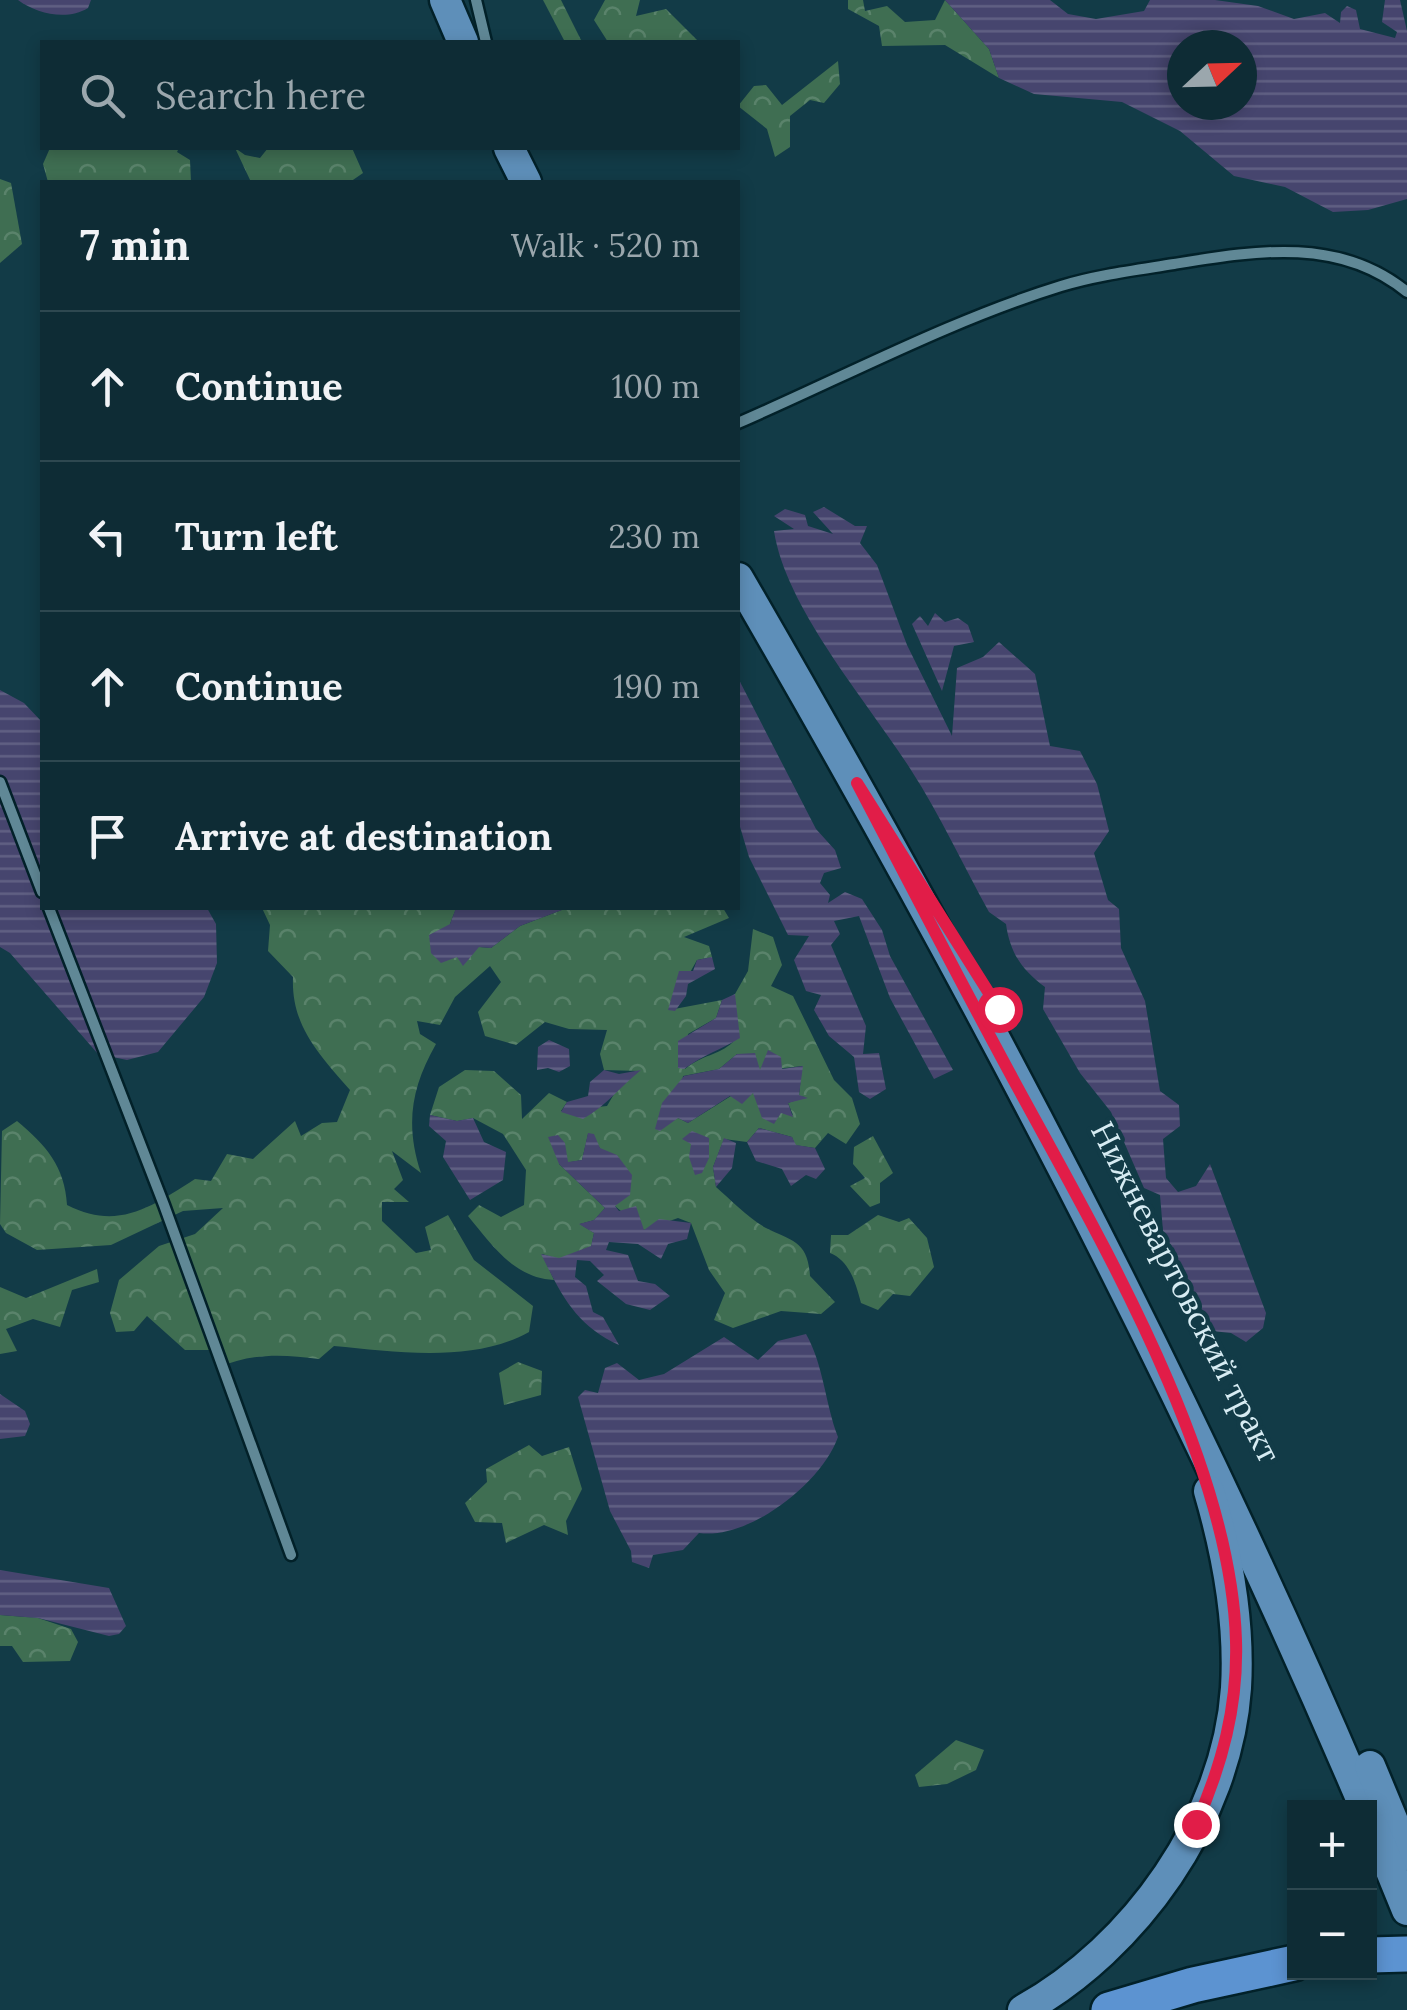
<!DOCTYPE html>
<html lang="en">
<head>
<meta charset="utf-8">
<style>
	body { margin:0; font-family:Lora,serif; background:#17343d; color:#f1f3f6 }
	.controls { position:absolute; right:30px; bottom:30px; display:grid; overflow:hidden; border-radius:0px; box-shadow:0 5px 15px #0003 }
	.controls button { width:90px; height:90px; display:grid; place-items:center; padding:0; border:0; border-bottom:2px solid #2e4850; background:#0e2c35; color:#f1f3f6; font:50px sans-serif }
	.compass { position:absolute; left:1167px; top:30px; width:90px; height:90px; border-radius:50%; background:#0e2c35; box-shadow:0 5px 15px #0003; rotate:68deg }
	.stop { position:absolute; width:30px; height:30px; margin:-22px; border:8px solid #e11d48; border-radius:50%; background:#fff }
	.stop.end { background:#e11d48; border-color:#fff; box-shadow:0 2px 10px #0008 }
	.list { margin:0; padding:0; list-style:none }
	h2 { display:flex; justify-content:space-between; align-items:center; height:130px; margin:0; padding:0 40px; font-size:42px }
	h2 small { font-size:32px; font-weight:400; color:#9ba7ad }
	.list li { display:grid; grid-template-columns:65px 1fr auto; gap:30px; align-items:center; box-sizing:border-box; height:150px; padding:0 40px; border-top:2px solid #2e4850 }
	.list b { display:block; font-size:38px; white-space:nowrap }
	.list em { font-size:32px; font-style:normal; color:#9ba7ad }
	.icon { flex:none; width:55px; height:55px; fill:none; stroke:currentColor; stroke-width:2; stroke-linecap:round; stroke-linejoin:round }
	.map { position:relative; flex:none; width:1407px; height:2010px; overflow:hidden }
	.search { position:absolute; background:#0e2c35; box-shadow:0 5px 15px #0003; left:40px; top:40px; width:700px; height:110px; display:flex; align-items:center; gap:25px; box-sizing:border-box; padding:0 35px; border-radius:0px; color:#9ba7ad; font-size:38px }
	.panel { position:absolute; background:#0e2c35; box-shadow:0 5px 15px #0003; left:40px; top:180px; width:700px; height:730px; border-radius:0px }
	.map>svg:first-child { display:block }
	.forest { fill:url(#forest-crowns); fill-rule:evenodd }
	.water { fill:url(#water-rules); fill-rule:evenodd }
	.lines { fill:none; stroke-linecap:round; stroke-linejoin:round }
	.lane-casing { stroke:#022129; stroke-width:15 }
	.primary-casing { stroke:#022129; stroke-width:35 }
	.highway-casing { stroke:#022129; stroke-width:40 }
	.lane { stroke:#608896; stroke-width:10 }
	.primary { stroke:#5e8fb9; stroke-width:30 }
	.highway { stroke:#5c93d1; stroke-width:35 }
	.route { stroke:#e11d48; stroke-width:12 }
	.labels { text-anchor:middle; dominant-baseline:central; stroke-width:9; stroke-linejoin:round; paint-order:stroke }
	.street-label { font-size:32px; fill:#d7ecf3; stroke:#123b47 }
</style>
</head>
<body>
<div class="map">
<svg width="1407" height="2010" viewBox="0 0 1407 2010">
	<defs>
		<pattern id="forest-crowns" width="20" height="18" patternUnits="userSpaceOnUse" patternTransform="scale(2.5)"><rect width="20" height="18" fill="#3f6e52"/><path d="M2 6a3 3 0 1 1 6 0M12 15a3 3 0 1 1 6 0" fill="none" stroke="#5a836b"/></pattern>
		<pattern id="water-rules" width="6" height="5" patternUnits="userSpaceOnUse" patternTransform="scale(2.5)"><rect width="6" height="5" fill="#46456e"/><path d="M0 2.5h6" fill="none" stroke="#606083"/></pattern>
	</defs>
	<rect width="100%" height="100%" fill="#123b47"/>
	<!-- forest -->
	<g class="forest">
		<path d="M543 0H561L582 42H565Z"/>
		<path d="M605 0H640L636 16 666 9 699 42H608L594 20Z"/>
		<path d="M848 0H863L865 11 887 6 905 22 935 20 945 0 989 49 999 78 945 45 882 46 879 26 848 9Z"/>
		<path d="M838 61 840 84 824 103 810 100 790 116V147L775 157 767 129 738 106 754 86 766 85 782 105Z"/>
		<path d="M50 148H179L177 152 190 160 191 182H48L43 164Z"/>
		<path d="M235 148 245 155 260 158 268 148H352L363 173 350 182H251Z"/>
		<path d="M0 179 11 183 22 244 0 263Z"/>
		<path d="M262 908H456L450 924 479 947 491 948 520 926 567 908H723L729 918 684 937 709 946 712 957 697 960 669 1010 722 1000 716 1018 688 1034 685 1069C703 1054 718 1056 733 1042L735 994 748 971 753 929 773 937 782 965 771 986 793 996 834 1080 852 1098 860 1124 846 1144 828 1133 815 1148 795 1145 792 1137 759 1128 747 1142 724 1139 713 1167 716 1187C731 1200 748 1218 766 1228 792 1241 808 1241 810 1276L835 1302 821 1314 781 1311 733 1328 714 1320 725 1293 709 1270 691 1223 678 1218 644 1230 615 1206 600 1148 588 1134 582 1160 559 1164 605 1208 594 1220 580 1224 594 1233 591 1247 559 1259 542 1254 554 1280C514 1278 492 1245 468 1216L479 1205 501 1217 524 1205 526 1170 503 1134 473 1118 457 1121 430 1115 439 1087 465 1070 494 1071 521 1095 522 1119 549 1093 567 1102 561 1111 607 1106 617 1089 639 1071 604 1070 600 1054 607 1030 569 1029 545 1022 516 1045 485 1036 478 1012 501 982 490 966 455 997 440 1025 417 1021 420 1034 436 1044C411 1088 405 1125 421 1173L392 1151 403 1180 394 1189 409 1202H382V1221L416 1253 431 1250 425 1227 448 1215 474 1260 533 1306 529 1332C473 1363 397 1352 334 1346L319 1359C282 1354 251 1353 217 1368L209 1350H185L147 1316 134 1331 116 1332 110 1313 119 1280 159 1246 195 1234 223 1208 183 1211 111 1245 37 1250 6 1233 0 1224 2 1131 17 1121C46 1145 65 1167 67 1205 118 1231 151 1207 195 1179L211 1181 227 1154 253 1159 295 1121 301 1136 322 1123 337 1122 350 1090C319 1054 291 1026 293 977L268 951 270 925ZM737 1054 759 1071 802 1066 799 1096 805 1097 788 1103 793 1115 753 1093 731 1096 688 1123 678 1118 683 1076 719 1069Z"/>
		<path d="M873 1136 893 1173 880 1183V1203L870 1207 850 1186 865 1178 853 1164 854 1147Z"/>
		<path d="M878 1215 899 1222 909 1218 927 1238 934 1267 910 1296 893 1294 878 1310 861 1303C856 1284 850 1261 830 1253L831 1235H848Z"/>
		<path d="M97 1269 99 1282 72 1290 60 1327 33 1319 6 1329 17 1351 0 1354V1287L26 1298Z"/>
		<path d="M518 1362 542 1371 541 1395 504 1405 499 1373Z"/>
		<path d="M529 1445 542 1456 569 1447 582 1489 566 1521 568 1535 544 1525 506 1543 502 1523 475 1522 465 1503 487 1482 486 1469Z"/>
		<path d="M0 1615 38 1618 71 1629 78 1642 70 1661 23 1662 12 1646H0Z"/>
		<path d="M956 1740 984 1750 976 1770 947 1784 919 1787 915 1775Z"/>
	</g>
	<!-- water -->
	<g class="water">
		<path d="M18 0H91L88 8C67 21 37 14 18 0Z"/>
		<path d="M945 0H1050L1068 14 1096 19 1144 11 1150 0H1215L1258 6 1294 19 1325 13 1340 23 1341 12 1347 6 1356 10 1360 29 1395 38 1397 32 1382 22 1385 0H1400L1407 31V199L1368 210 1333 212 1285 187 1234 176 1180 131 1122 102 1034 94 999 78 989 49ZM1182 45H1242V105H1182Z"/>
		<path d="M824 507 855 526H867L860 543 877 565 907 645 952 736 957 668 983 657 999 642 1035 674 1050 746 1080 751 1097 784 1109 831 1094 853 1108 900 1119 909 1121 948 1145 1001 1160 1091 1179 1105 1180 1126 1163 1139 1166 1178 1178 1192 1196 1186 1210 1164 1266 1313 1263 1328 1246 1342 1231 1333 1212 1331 1163 1231 1160 1195 1144 1188 1111 1112 1080 1073 1043 1009 1045 987C1022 970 1010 953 1006 924L989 912C963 865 940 815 911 770 868 702 786 609 774 531L794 529 774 516 785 509 805 515 808 526 833 534 813 512Z"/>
		<path d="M935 613 945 622 958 618 968 625 974 642 954 646 942 691 912 624 920 616 928 626Z"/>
		<path d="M738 678 816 829 835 850 841 868 824 873 820 883 830 895 828 903 845 892 862 899 882 930 890 956 953 1070 934 1079 890 998 859 916 834 921 840 934 831 945 866 1026 863 1054 879 1053 886 1089 870 1099 859 1092 854 1057 829 1036 814 1010 821 995 806 991 794 960 809 936 788 935 749 857 738 820Z"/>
		<path d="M0 690 24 703 42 722V908H207L216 924 217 963 204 997 158 1052 127 1060 98 1054 10 953 0 947Z"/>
		<path d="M456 908H567L520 926 491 948 479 947 463 966 457 957 441 963 431 953 429 935 450 924Z"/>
		<path d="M712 957 715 969 688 984 686 996 675 1011 668 1010 679 971H693L697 960Z"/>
		<path d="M735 994 740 1038C720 1050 703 1055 684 1069L678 1068V1041L716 1018 722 1000Z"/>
		<path d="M549 1040 569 1049 570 1066 559 1072 548 1068 537 1070 538 1047Z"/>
		<path d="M768 1050 781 1057 782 1069 803 1066 799 1095 808 1098 788 1103 793 1117 781 1113 774 1124 762 1118 753 1093 742 1104 730 1096 688 1123 678 1118 660 1131 655 1129 662 1103 684 1076 719 1069 737 1054 755 1053 760 1070Z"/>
		<path d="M604 1070 619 1074 641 1070C620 1087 606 1106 583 1119L561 1112 567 1102 588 1096 590 1082Z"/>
		<path d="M430 1115 457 1121 473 1118 484 1142 506 1152 503 1180 470 1200 443 1157 446 1141 429 1126Z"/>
		<path d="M759 1128 792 1137 796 1145 815 1148 825 1169 816 1179 806 1175 791 1186 782 1169 756 1161 747 1142Z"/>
		<path d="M692 1131 709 1138V1158L702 1173 695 1175 689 1157 691 1144 682 1139Z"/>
		<path d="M588 1133 594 1134 600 1148 617 1155 632 1175 630 1195 615 1206 619 1211 636 1206 644 1230 659 1219 691 1223 687 1239 668 1244 661 1259 638 1244 609 1242 606 1250 628 1255 638 1281 655 1284 670 1296 650 1310 626 1304 597 1281 604 1275 590 1261 577 1260 575 1277 586 1286 593 1312 603 1317 619 1345C575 1325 561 1294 541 1254L559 1258 591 1246 594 1233 579 1224 594 1220 605 1208 559 1164 548 1137 558 1135 565 1143 568 1162 582 1160Z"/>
		<path d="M724 1138 736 1143 732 1168 716 1187 713 1167Z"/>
		<path d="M806 1334C824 1366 825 1403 838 1437 822 1483 749 1540 699 1533L683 1550 653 1555 649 1568 632 1562 631 1551 610 1511 578 1397 585 1390 598 1393 605 1368 617 1363 639 1380 664 1374 724 1337 758 1360 778 1341Z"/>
		<path d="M0 1394 25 1411 30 1424 25 1436 0 1439Z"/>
		<path d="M0 1570 109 1588 126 1626 119 1634 109 1636 38 1618 0 1615Z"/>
	</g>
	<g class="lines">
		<defs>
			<g id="lane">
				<path d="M476 0 486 42"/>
				<path d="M738 423C844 377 951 320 1061 286 1097 275 1137 270 1174 264 1255 251 1339 236 1407 292"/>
				<path d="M0 782 42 892"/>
				<path d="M49 908 164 1205 291 1555"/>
			</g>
			<g id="primary">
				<path d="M445 0 463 42"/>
				<path d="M509 148 526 182"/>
				<path d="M738 578C969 976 1185 1384 1365 1808"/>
				<path d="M1370 1766 1407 1855"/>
				<path d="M1373 1827 1407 1910"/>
				<path d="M1023 2010C1135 1948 1227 1819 1236 1688 1240 1621 1228 1556 1209 1491"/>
			</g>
			<g id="highway">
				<path d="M1370 1955 1407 1954"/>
				<path d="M1109 2010 1193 1985 1294 1963"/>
			</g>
		</defs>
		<!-- lane casing -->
		<use href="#lane" class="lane-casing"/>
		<!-- primary casing -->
		<use href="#primary" class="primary-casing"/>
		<!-- highway casing -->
		<use href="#highway" class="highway-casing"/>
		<!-- lane -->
		<use href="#lane" class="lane"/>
		<!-- primary -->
		<use href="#primary" class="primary"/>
		<!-- highway -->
		<use href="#highway" class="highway"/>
	</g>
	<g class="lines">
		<!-- route -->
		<path class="route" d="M999 1009 857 783C911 886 964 989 1019 1090 1104 1246 1231 1462 1236 1641 1238 1706 1222 1765 1196 1824"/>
	</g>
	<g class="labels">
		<!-- street labels -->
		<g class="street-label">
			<text transform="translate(1186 1292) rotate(63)">Нижневартовский тракт</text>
		</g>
	</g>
</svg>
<div class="controls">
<button>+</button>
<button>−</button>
</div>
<svg class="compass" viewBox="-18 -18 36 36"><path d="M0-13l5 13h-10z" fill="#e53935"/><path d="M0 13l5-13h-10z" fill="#9ba7ad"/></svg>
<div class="stop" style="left:999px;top:1009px"></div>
<div class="stop end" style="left:1196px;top:1824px"></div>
<div class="search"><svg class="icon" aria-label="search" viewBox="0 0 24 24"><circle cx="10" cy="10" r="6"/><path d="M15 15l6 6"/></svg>Search here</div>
<section class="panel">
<h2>7 min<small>Walk · 520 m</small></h2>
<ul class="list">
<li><svg class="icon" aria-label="ahead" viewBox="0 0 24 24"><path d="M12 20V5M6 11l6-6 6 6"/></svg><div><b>Continue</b></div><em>100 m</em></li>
<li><svg class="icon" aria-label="left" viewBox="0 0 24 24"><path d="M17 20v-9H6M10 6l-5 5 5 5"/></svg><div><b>Turn left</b></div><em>230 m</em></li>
<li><svg class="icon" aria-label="ahead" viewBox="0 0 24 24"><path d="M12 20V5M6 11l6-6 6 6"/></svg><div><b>Continue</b></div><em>190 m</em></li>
<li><svg class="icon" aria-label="arrive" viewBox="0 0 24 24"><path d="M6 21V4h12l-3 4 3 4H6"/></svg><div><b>Arrive at destination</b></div></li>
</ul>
</section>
</div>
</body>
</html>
